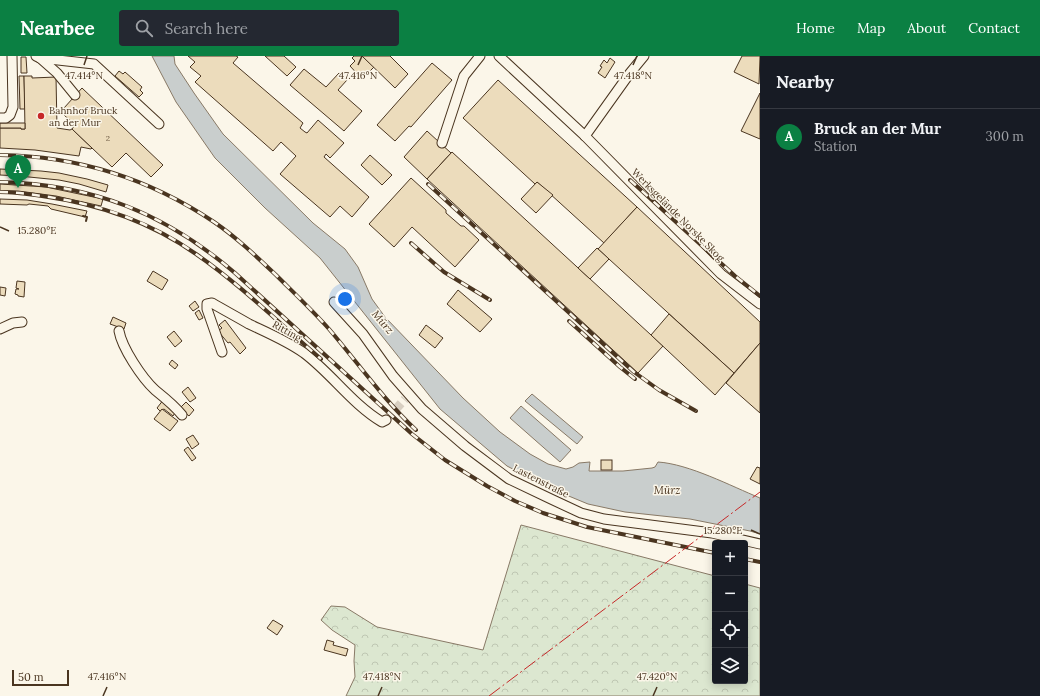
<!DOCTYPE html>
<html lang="en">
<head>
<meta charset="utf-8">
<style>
	body { margin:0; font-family:Lora,serif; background:#242831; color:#f1f3f6 }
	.controls { position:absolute; right:12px; bottom:12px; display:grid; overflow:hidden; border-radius:4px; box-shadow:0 2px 10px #0003 }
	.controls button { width:36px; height:36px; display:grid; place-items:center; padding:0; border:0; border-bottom:1px solid #363941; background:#171b24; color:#f1f3f6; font:20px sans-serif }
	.scale { position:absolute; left:12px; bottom:10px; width:57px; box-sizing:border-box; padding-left:4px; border:2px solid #4a3520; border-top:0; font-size:11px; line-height:14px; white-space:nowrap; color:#4a3520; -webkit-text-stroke:3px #fbf6e9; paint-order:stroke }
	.you { position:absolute; left:345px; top:243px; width:14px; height:14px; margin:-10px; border:3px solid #fff; border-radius:50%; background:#1a73e8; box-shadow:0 0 0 6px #1a73e833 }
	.badge { display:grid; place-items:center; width:26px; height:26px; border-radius:50%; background:#0b8043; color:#fff; font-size:13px; font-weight:700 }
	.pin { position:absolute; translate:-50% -33px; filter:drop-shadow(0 1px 2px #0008) }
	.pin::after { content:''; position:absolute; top:21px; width:14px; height:12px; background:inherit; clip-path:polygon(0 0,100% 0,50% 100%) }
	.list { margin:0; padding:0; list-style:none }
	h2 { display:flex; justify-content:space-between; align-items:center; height:52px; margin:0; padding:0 16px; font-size:17px }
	h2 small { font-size:13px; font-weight:400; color:#9ea1a6 }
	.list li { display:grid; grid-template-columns:26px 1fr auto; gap:12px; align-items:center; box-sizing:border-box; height:56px; padding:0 16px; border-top:1px solid #363941 }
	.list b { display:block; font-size:15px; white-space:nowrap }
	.list p { margin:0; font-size:13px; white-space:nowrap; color:#9ea1a6 }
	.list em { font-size:13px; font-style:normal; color:#9ea1a6 }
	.icon { flex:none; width:22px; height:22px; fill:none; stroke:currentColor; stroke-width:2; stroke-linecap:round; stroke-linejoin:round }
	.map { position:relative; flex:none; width:760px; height:640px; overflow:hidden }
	header { display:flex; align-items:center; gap:24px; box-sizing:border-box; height:56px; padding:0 20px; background:#0b8043; color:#fff }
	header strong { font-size:19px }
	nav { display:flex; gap:22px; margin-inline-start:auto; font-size:14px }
	.search { width:280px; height:36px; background:#242831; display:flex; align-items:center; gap:10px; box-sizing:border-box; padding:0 14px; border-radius:4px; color:#9ea1a6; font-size:15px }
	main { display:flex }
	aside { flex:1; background:#171b24 }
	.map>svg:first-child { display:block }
	.forest { fill:url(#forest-crowns); stroke:#887966 }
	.water { fill:#c9cecd; stroke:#887966 }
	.building { fill:#ecdcbc; stroke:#4a3520 }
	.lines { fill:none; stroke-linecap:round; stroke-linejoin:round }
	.minor-tunnel { stroke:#d8cfc1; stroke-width:9; stroke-dasharray:9 4.5; stroke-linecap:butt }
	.minor-casing { stroke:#4a3520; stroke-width:11 }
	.minor { stroke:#fbf6e9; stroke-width:9 }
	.rail-casing { stroke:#4a3520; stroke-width:4 }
	.rail { stroke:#fbf6e9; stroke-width:2.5; stroke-dasharray:8; stroke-linecap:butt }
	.wall { stroke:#4a3520; stroke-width:2 }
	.power { stroke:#c62828; stroke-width:1; stroke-dasharray:14 3 2 3; stroke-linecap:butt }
	.ticks { fill:none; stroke:#4a3520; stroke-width:1.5 }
	.poi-dot { fill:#c62828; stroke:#fbf6e9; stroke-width:1.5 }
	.labels { text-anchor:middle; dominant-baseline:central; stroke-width:3; stroke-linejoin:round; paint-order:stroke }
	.number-label { font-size:8px; fill:#725f47 }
	.poi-label { font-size:10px; fill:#4a3520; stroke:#fbf6e9; text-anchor:start }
	.street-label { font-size:10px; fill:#4a3520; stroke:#fbf6e9 }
	.water-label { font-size:11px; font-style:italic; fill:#4a3520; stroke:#fbf6e9 }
	.ticks-label { font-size:10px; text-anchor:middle; fill:#4a3520; stroke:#fbf6e9; stroke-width:3; stroke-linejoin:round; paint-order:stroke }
</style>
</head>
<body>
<header>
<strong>Nearbee</strong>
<div class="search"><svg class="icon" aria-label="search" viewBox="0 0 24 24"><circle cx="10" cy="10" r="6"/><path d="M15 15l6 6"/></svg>Search here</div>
<nav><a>Home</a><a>Map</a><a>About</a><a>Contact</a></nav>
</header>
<main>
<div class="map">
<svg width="760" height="640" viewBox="0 0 760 640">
	<defs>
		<pattern id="forest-crowns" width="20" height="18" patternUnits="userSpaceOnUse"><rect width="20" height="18" fill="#dce7d0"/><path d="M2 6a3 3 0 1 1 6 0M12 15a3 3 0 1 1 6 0" fill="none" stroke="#bec7b2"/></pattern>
	</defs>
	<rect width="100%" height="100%" fill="#fbf6e9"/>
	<!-- forest -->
	<path class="forest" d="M521 469 715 520V625H745V528L760 532V640H346L355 621 354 605 355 589 332 574 321 564 331 550 345 551 377 571 483 594Z"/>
	<!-- water -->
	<g class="water">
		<path d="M152 0H174L175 8 194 37 223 78 313 167 345 193 358 211 372 243 385 261 463 342 500 376 530 398 548 408 566 413 573 411 579 407 590 406 589 415H623L652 412 655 411 658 406C689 408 731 430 760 442V478L750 475 690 463 625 456 588 448 547 431 507 410 440 353 320 202 265 152 215 102 176 46Z"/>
		<path d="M532 338 583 381 577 388 525 345Z"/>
		<path d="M521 350 571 394 560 406 510 362Z"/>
	</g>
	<!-- building -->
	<g class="building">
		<path d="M188 0H236L238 1 233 7 303 67 300 72 305 76 307 77 318 64 344 87 330 102 326 98 324 101 369 141 352 161 340 150 330 161 280 118 296 100 281 86 273 95 195 26 201 20 190 11 195 6Z"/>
		<path d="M265 0H284L296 11 287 20Z"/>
		<path d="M354 0H362L374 11 362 23 350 10 355 5 352 2Z"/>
		<path d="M362 0H390L408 18 395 32Z"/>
		<path d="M742 0H760L759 28 734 16Z"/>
		<path d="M21 1H26L27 17H21Z"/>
		<path d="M610 2 615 6 605 22 598 17 602 11 600 10 604 4 607 7Z"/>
		<path d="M432 7 452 24 411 71 409 70 395 85 377 69Z"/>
		<path d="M304 13 326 31 339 17 347 24 338 34 362 55 344 75 290 29Z"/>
		<path d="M119 15 123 18 125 16 142 31 140 34 143 37 139 41 115 20Z"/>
		<path d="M19 20H24L25 53H20Z"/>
		<path d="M24 20H32V22L56 21 57 72 70 74 72 73 92 92 91 93 81 91 79 100 35 94 0 92V72H21V73H25Z"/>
		<path d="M498 24 637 151 604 187 537 126 535 128 463 62Z"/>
		<path d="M82 32 163 109 151 121 126 97 112 111 72 73 75 69 64 59V52Z"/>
		<path d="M760 37V83L741 75Z"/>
		<path d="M0 67H25V73H21V72H0Z"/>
		<path d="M427 75 451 97 427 123 404 101Z"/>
		<path d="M452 96 663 290 638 317 427 123Z"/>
		<path d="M370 99 392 119 382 129 361 109Z"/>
		<path d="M0 113 41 115 59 117 87 123 108 129 106 136 79 128 59 124 19 120 0 119Z"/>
		<path d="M411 122 446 154V157L461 170H464L479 184 455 211 412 171 394 191 369 168Z"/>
		<path d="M537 126 553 139 536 157 521 143Z"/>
		<path d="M0 128 46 131 103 143 101 150 56 140 18 135H0Z"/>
		<path d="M0 143 27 144 52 148 87 155 85 161 51 153 48 150 29 148 27 149 0 148Z"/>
		<path d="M637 151 760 266V287L734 317 598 193Z"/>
		<path d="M597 192 609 203 590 223 578 212Z"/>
		<path d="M153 215 168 224 162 234 147 225Z"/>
		<path d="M17 225 25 226 24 241 18 240V239L15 238 16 233H19L16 232Z"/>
		<path d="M0 231 6 232 5 240 0 239Z"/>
		<path d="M458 234 492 263 480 276 447 248Z"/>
		<path d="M195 245 199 251 193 255 189 250Z"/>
		<path d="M199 254 203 262 199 264 195 257Z"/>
		<path d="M669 258 734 317 715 339 651 279Z"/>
		<path d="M113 261 126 267 124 273 110 268Z"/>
		<path d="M225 264 246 292 240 298 230 286 228 287 218 275 222 272 219 269Z"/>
		<path d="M426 269 443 282 435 292 419 279Z"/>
		<path d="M174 275 182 285 175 291 167 281Z"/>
		<path d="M760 287V357L726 327Z"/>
		<path d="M172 304 178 309 175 313 169 308Z"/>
		<path d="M188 331 196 342 190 346 182 336Z"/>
		<path d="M164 343 176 355 173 360 164 353 160 355 157 352Z"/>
		<path d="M186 346 194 354 189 360 180 352Z"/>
		<path d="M162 353 178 365 170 375 154 363Z"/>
		<path d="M193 379 199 388 192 393 186 383Z"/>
		<path d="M188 391 196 402 192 405 184 394Z"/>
		<rect x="601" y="404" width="11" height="10"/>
		<path d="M757 411 760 412V428L750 423Z"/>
		<path d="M273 564 283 570 277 579 267 572Z"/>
		<path d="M327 584 334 586 333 589 348 593 346 600 324 594Z"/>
	</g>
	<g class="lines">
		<!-- minor-tunnel -->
		<path class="minor-tunnel" d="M386 364 405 343"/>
		<defs>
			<g id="minor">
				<path d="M36 0 40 2 94 8 159 68"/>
				<path d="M499 0 585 80 721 218 760 248"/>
				<path d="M40 2 57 17 75 39"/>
				<path d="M0 62H6L10 59 13 51 12 0"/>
				<path d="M585 80 630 17 644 0"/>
				<path d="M442 87 464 20 480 0"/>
				<path d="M334 246 363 278 393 320 422 353 465 390 509 423 551 443 581 457 604 463 712 477 760 488"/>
				<path d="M0 273 13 267 22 266"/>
				<path d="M119 275C122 292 142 322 155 334 165 342 174 349 182 359"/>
				<path d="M222 296 207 253V248L212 247C224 254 237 261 249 268 268 277 287 285 304 297 332 318 352 348 382 366L386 364"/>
			</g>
		</defs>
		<!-- minor casing -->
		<use href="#minor" class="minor-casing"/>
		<!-- minor -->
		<use href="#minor" class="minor"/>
		<defs>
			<g id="rail">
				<path d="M0 99C77 100 150 123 214 166 236 181 256 200 276 219 294 237 312 254 329 273 358 307 383 343 416 374"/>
				<path d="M630 124 735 220 760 240"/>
				<path d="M0 126C92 128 165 157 235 217L412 378 445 404 487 430 515 445 543 457 587 471 715 497"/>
				<path d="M428 128 634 316 659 334 696 355"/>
				<path d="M0 136C14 136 28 138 42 140 99 148 149 165 196 198 241 229 280 268 321 303"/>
				<path d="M411 187 444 216 490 244"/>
				<path d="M569 265 620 311 635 323"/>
				<path d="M745 503 760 506"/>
			</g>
		</defs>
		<!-- rail casing -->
		<use href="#rail" class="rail-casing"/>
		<!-- rail -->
		<use href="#rail" class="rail"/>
		<!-- wall -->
		<path class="wall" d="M83 160 87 161 86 165"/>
		<!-- power -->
		<path class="power" d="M489 640 760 436"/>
	</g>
	<!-- ticks -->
	<path class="ticks" d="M84 9 87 0M358 9 362 0M633 9 637 0M0 171 9 175M751 474 760 478M103 640 107 631M378 640 382 631M653 640 657 631"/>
	<!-- markers -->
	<circle class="poi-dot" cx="41" cy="60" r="4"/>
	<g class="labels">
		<!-- number labels -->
		<g class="number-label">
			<text x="108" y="82">2</text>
		</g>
		<!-- poi labels -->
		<g class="poi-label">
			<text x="49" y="54">Bahnhof Bruck<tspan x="49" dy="12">an der Mur</tspan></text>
		</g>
		<!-- street labels -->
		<g class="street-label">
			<text transform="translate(678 159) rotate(45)">Werksgelände Norske Skog</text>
			<text transform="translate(287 275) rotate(29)">Ritting</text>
			<text transform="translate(541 425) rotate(27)">Lastenstraße</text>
		</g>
		<!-- water labels -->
		<g class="water-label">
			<text transform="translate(383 266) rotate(50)">Mürz</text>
			<text x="667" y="434">Mürz</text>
		</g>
	</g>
	<g class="ticks-label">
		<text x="84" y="23">47.414°N</text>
		<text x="358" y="23">47.416°N</text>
		<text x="633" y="23">47.418°N</text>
		<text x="37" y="178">15.280°E</text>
		<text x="723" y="478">15.280°E</text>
		<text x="107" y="624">47.416°N</text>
		<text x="382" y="624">47.418°N</text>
		<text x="657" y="624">47.420°N</text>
	</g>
</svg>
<div class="controls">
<button>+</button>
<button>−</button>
<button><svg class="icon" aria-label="locate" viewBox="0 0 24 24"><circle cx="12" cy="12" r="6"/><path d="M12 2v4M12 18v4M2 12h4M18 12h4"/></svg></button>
<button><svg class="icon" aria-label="layers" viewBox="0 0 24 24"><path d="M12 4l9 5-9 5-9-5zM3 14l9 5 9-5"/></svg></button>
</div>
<div class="scale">50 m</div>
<div class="you"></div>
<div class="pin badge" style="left:18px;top:132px">A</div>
</div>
<aside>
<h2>Nearby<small></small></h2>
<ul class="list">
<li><span class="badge">A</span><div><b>Bruck an der Mur</b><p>Station</p></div><em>300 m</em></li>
</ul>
</aside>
</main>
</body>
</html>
